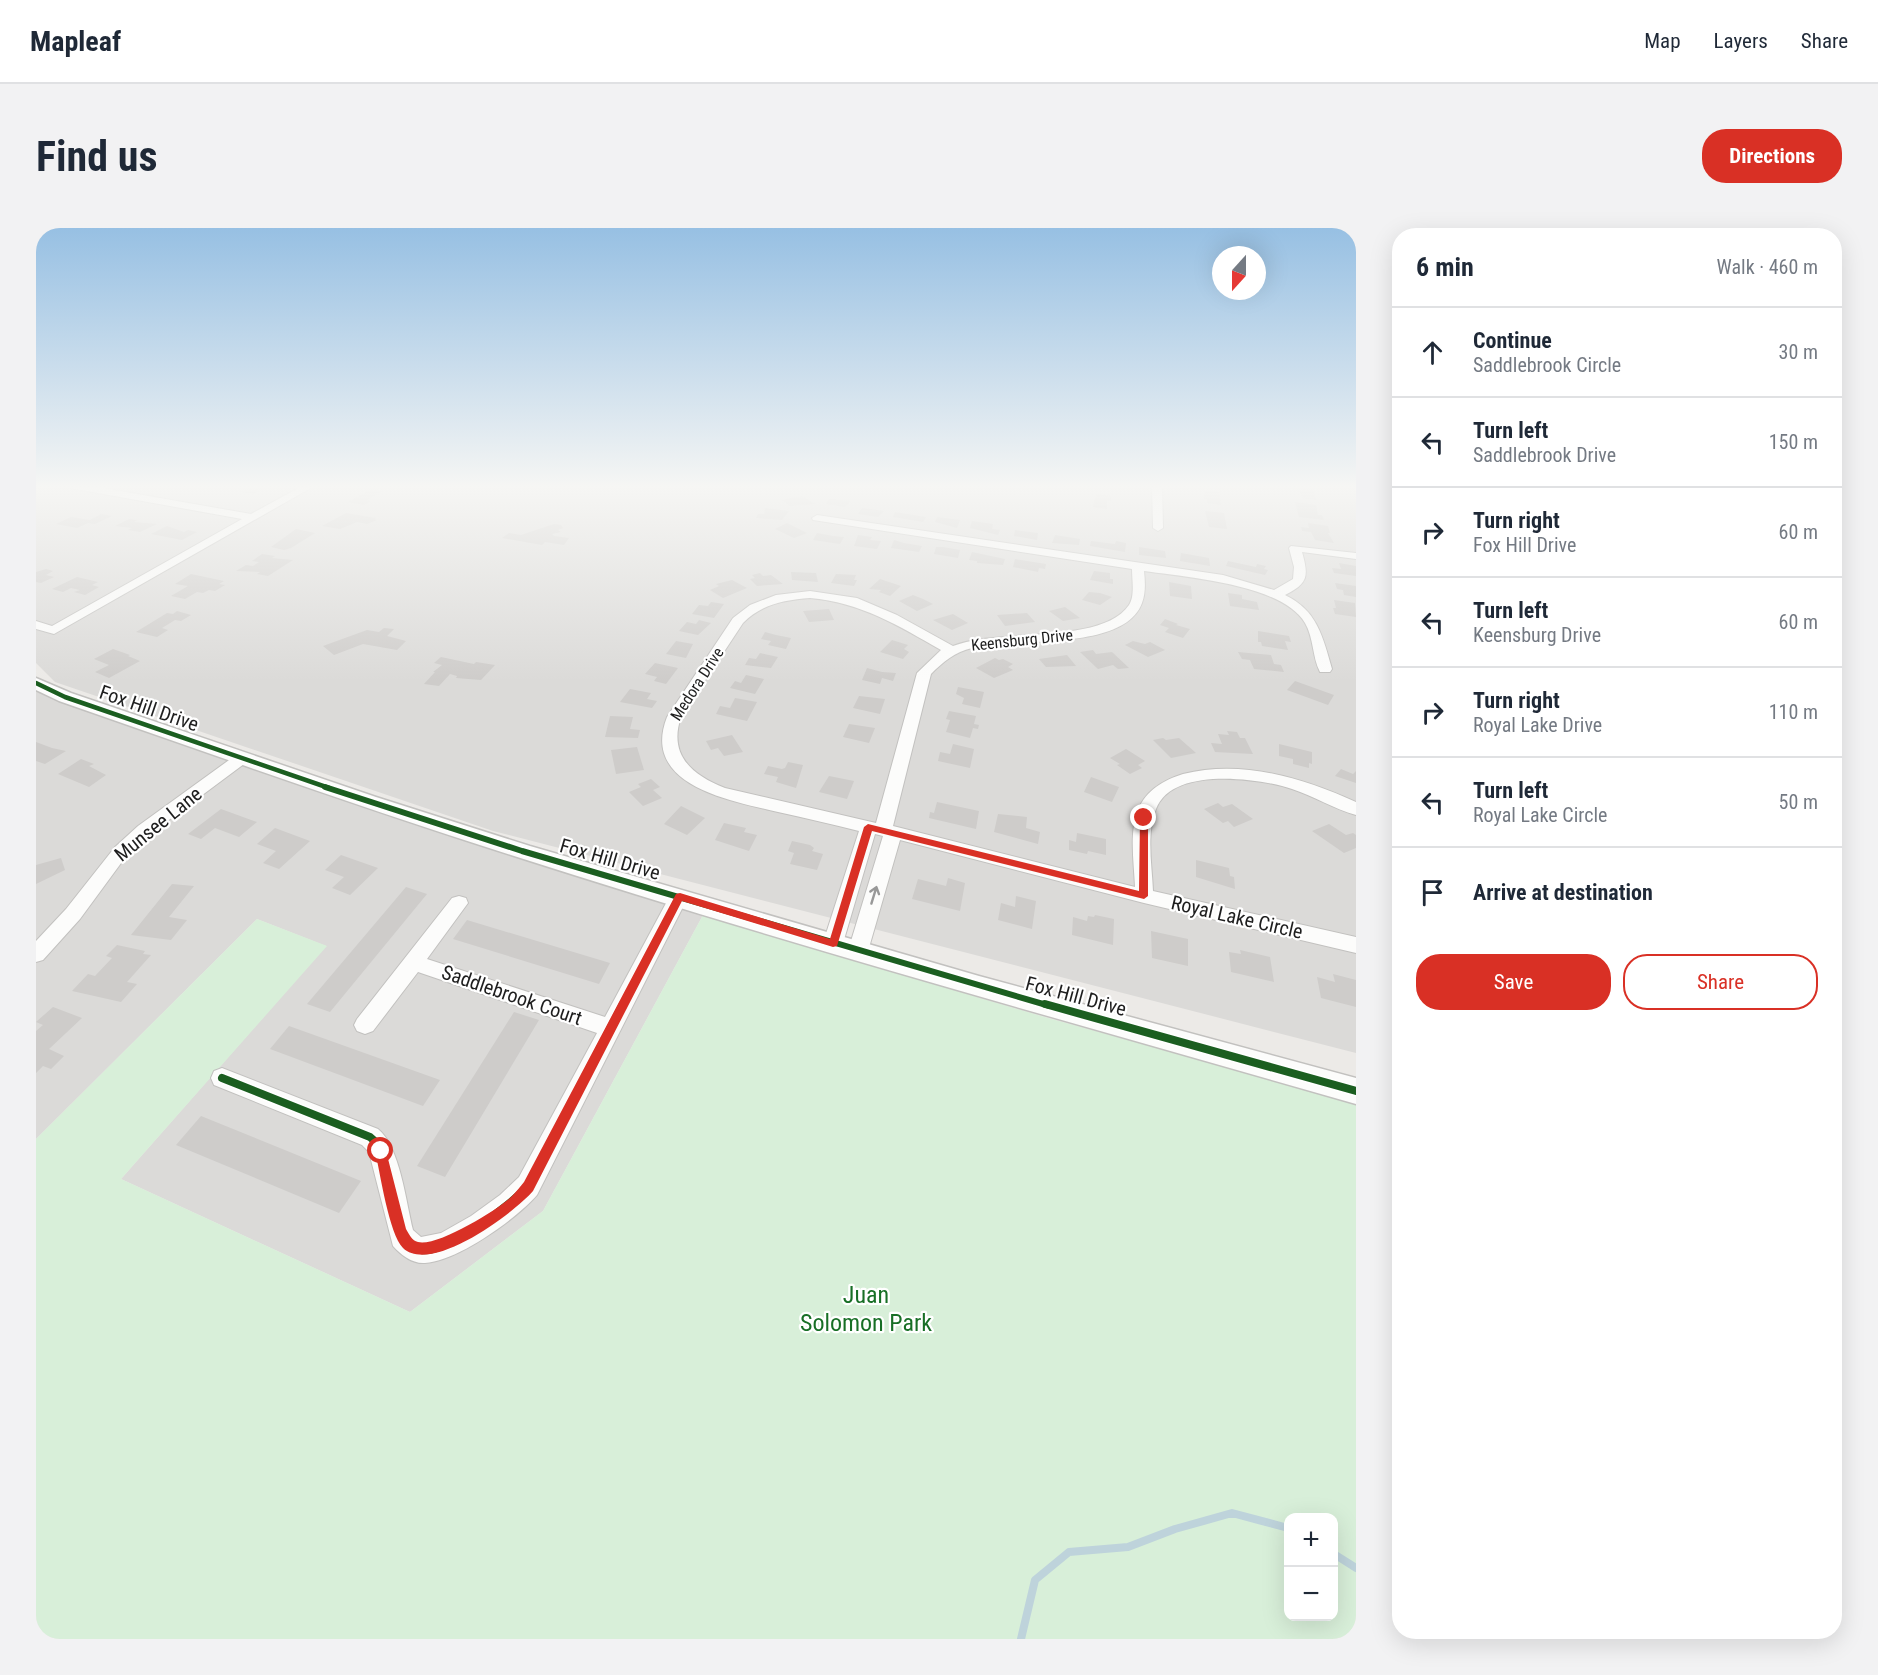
<!DOCTYPE html>
<html lang="en">
<head>
<meta charset="utf-8">
<style>
	body { margin:0; font-family:"Roboto Condensed",sans-serif; background:#f2f2f3; color:#1f2937 }
	.controls { position:absolute; right:18px; bottom:18px; display:grid; overflow:hidden; border-radius:12px; box-shadow:0 6px 24px #0002 }
	.controls button { width:54px; height:54px; display:grid; place-items:center; padding:0; border:0; border-bottom:2px solid #e0e1e3; background:#fff; color:#1f2937; font:30px sans-serif }
	.compass { position:absolute; left:1176px; top:18px; width:54px; height:54px; border-radius:50%; background:#fff; box-shadow:0 6px 24px #0002; rotate:201deg }
	.stop { position:absolute; width:18px; height:18px; margin:-14px; border:4px solid #d93025; border-radius:50%; background:#fff }
	.stop.end { background:#d93025; border-color:#fff; box-shadow:0 2px 6px #0008 }
	.list { margin:0; padding:0; list-style:none }
	h2 { display:flex; justify-content:space-between; align-items:center; height:78px; margin:0; padding:0 24px; font-size:26px }
	h2 small { font-size:20px; font-weight:400; color:#747a83 }
	.list li { display:grid; grid-template-columns:39px 1fr auto; gap:18px; align-items:center; box-sizing:border-box; height:90px; padding:0 24px; border-top:2px solid #e0e1e3 }
	.list b { display:block; font-size:22px; white-space:nowrap }
	.list p { margin:0; font-size:20px; white-space:nowrap; color:#747a83 }
	.list em { font-size:20px; font-style:normal; color:#747a83 }
	.actions { display:flex; gap:12px; padding:18px 24px }
	.actions a { flex:1; padding:14px 0; border:2px solid #d93025; border-radius:24px; text-align:center; font-size:21px; color:#d93025 }
	.actions .main { background:#d93025; color:#fff }
	.icon { flex:none; width:33px; height:33px; fill:none; stroke:currentColor; stroke-width:2; stroke-linecap:round; stroke-linejoin:round }
	.map { position:relative; flex:none; width:1320px; height:1411px; overflow:hidden; border-radius:24px }
	header { display:flex; align-items:center; gap:36px; box-sizing:border-box; height:84px; padding:0 30px; background:#fff; border-bottom:2px solid #e0e1e3 }
	header strong { font-size:28px }
	nav { display:flex; gap:33px; margin-inline-start:auto; font-size:21px }
	.intro { display:flex; align-items:center; justify-content:space-between; box-sizing:border-box; height:144px; padding:0 36px }
	h1 { margin:0; font-size:42px }
	.button { padding:15px 27px; border-radius:24px; background:#d93025; color:#fff; font-size:21px; font-weight:700 }
	main { display:flex; gap:36px; padding:0 36px }
	aside { flex:1; background:#fff; border-radius:24px; box-shadow:0 6px 24px #0002 }
	.map>svg:first-child { display:block }
	.residential { fill:#dbdad8 }
	.park { fill:#d8efd9; fill-rule:evenodd }
	.lines { fill:none; stroke-linecap:round; stroke-linejoin:round }
	.stream { stroke:#bed3db; stroke-width:8 }
	.building { fill:#ceccca }
	.minor-casing { stroke:#c2c1bf; stroke-width:2 }
	.tertiary-casing { stroke:#c2c1bf; stroke-width:3 }
	.minor { fill:#fcfcfb; fill-rule:evenodd }
	.tertiary { fill:#fcfcfb; fill-rule:evenodd }
	.cycleway-far2-casing { stroke:#fff; stroke-width:8 }
	.cycleway-far1-casing { stroke:#fff; stroke-width:10 }
	.cycleway-casing { stroke:#fff; stroke-width:11 }
	.cycleway-far2 { stroke:#1b5e20; stroke-width:4.5 }
	.cycleway-far1 { stroke:#1b5e20; stroke-width:6 }
	.cycleway { stroke:#1b5e20; stroke-width:8 }
	.oneway { stroke:#989898 }
	.route { fill:#d93025 }
	.labels { text-anchor:middle; dominant-baseline:central; stroke-width:4.5; stroke-linejoin:round; paint-order:stroke }
	.far-street-label { font-size:16px; fill:#1e1e1e; stroke:#fff }
	.street-label { font-size:20px; fill:#1e1e1e; stroke:#fff }
	.near-park-label { font-size:24px; fill:#186f26; stroke:#fff }
</style>
</head>
<body>
<header>
<strong>Mapleaf</strong>
<nav><a>Map</a><a>Layers</a><a>Share</a></nav>
</header>
<div class="intro"><h1>Find us</h1><a class="button">Directions</a></div>
<main>
<div class="map">
<svg width="1320" height="1411" viewBox="0 0 1320 1411">
	<rect width="100%" height="100%" fill="#eceae7"/>
	<!-- residential -->
	<g class="residential">
		<path d="M0 257 286 259 290 257H1320V825L457 603 19 454 0 435Z"/>
		<path d="M0 463 667 687 507 983 374 1084 85 951 290 718 221 691 0 911Z"/>
	</g>
	<!-- park -->
	<path class="park" d="M667 687 1005 788 1320 875V1411H0V911L221 691 291 718 85 951 374 1084 507 983ZM1252 1290H1298V1388H1252Z"/>
	<g class="lines">
		<!-- stream -->
		<g class="stream">
			<path d="M1298 1326 1320 1340"/>
			<path d="M985 1411 999 1352 1033 1324 1092 1319 1139 1301 1196 1285 1252 1300"/>
		</g>
	</g>
	<!-- building -->
	<g class="building">
		<path d="M211 257H246L239 260 228 258 218 266 205 264 211 260 206 259Z"/>
		<path d="M1262 258 1276 260 1280 272 1266 270Z"/>
		<path d="M335 261 346 263 331 272 335 273 328 277 312 274Z"/>
		<path d="M1169 263 1183 264 1185 277 1171 275V271H1168Z"/>
		<path d="M1060 266 1075 268V273L1071 272V281L1057 279Z"/>
		<path d="M766 268 779 276 754 278 746 272Z"/>
		<path d="M793 271H798L815 273 809 279 790 276Z"/>
		<path d="M1259 274 1280 277 1282 287H1286L1288 292 1263 289Z"/>
		<path d="M729 280 753 283 746 292 720 290 722 286H728Z"/>
		<path d="M826 280 848 283 842 289 822 286Z"/>
		<path d="M1169 283 1188 285 1191 301 1173 299Z"/>
		<path d="M859 284 890 289 887 294 857 289Z"/>
		<path d="M310 285 340 290 338 291 341 292 331 296 321 294 304 301 286 298Z"/>
		<path d="M65 286 76 288 59 296 52 295 41 300 20 296 35 289 54 292Z"/>
		<path d="M901 289 924 292 921 300 899 294Z"/>
		<path d="M93 291 101 292 98 294 121 296 104 304 92 302 96 300 79 298Z"/>
		<path d="M936 293 957 296 956 301 964 302 962 307 934 300Z"/>
		<path d="M751 295 771 305 758 310 739 301Z"/>
		<path d="M1272 295 1292 298 1294 305H1292L1298 315 1279 312 1275 304 1266 303 1265 299 1273 300Z"/>
		<path d="M518 296 525 297 527 300 522 302 525 304 516 306 518 308 533 310 528 317 509 314 506 317 466 310 473 305 485 307Z"/>
		<path d="M131 298 148 304 152 302 161 304 146 312 115 306Z"/>
		<path d="M260 301 279 305 255 320 248 322 235 319Z"/>
		<path d="M979 302 1002 305 1001 312 978 308Z"/>
		<path d="M781 305 797 308 808 309 804 316 777 312Z"/>
		<path d="M822 307 836 309 834 312 845 313 841 321 818 318Z"/>
		<path d="M1019 307 1044 311 1043 317 1016 315Z"/>
		<path d="M858 312 868 315 886 318 883 324 855 320Z"/>
		<path d="M1055 313 1079 316 1080 313 1090 315 1089 324 1054 318Z"/>
		<path d="M900 319H907L924 322 922 330 898 326Z"/>
		<path d="M1103 319 1129 323 1130 330 1103 327Z"/>
		<path d="M936 324 969 331 967 337 941 335V333L933 332Z"/>
		<path d="M1145 325 1173 330 1174 338 1144 333Z"/>
		<path d="M226 326 239 328 236 330 257 332 232 348 221 346 224 344 200 343 210 337 217 338 223 334 216 333Z"/>
		<path d="M979 331 1010 336 1009 341 1003 340 1002 344 977 339Z"/>
		<path d="M1192 333 1220 339 1221 336 1230 338 1228 341 1232 342 1229 347 1190 338Z"/>
		<path d="M1303 335 1320 338V348L1298 345 1296 340 1305 341Z"/>
		<path d="M10 341 17 343 10 347 18 349 5 355 0 354V344Z"/>
		<path d="M1058 343 1074 345V351H1077V356L1054 352Z"/>
		<path d="M755 344 780 345 782 354 756 352Z"/>
		<path d="M724 345 727 348 735 347 747 356 721 358 714 351 719 350 716 347Z"/>
		<path d="M155 346 188 353 183 356 189 357 179 363 173 362 167 365 161 364 149 371 135 368 152 358 139 356Z"/>
		<path d="M800 346 820 347 818 352H821L818 358 795 355Z"/>
		<path d="M41 349 62 354 56 357 63 359 49 367 38 364 44 362 35 360 27 364 16 361Z"/>
		<path d="M844 351 865 358 854 368 843 364 845 362 833 361Z"/>
		<path d="M696 352 711 360 687 370 674 362 683 358 680 356Z"/>
		<path d="M1133 354 1155 358 1156 371 1134 368Z"/>
		<path d="M1299 355 1320 358V369L1308 367 1307 362 1301 361Z"/>
		<path d="M1053 364 1064 365 1076 369 1064 377 1046 372Z"/>
		<path d="M1192 365 1206 367V371L1221 374 1223 382 1194 378Z"/>
		<path d="M877 367 887 371 897 376 881 383 863 373Z"/>
		<path d="M1298 372 1319 375 1320 389 1299 386 1297 380H1300Z"/>
		<path d="M675 374 688 376 678 390 656 386 663 377 672 378Z"/>
		<path d="M1029 379 1044 390 1027 393 1013 383Z"/>
		<path d="M793 381 798 392 773 394 767 383Z"/>
		<path d="M141 383 155 387 145 393 139 392 126 400 132 402 121 409 100 404 131 385 137 386Z"/>
		<path d="M991 385 999 394 969 398 961 387Z"/>
		<path d="M917 386 932 395 916 402 897 392Z"/>
		<path d="M1129 391 1142 396 1140 397 1154 401 1147 410 1129 404 1133 400 1124 397Z"/>
		<path d="M663 392 675 395 662 407 643 403 651 394 660 396Z"/>
		<path d="M348 400 358 401 351 408 370 413 361 422 327 416 298 427 287 418 331 402 343 404Z"/>
		<path d="M1222 403 1253 408 1255 414 1249 413 1252 422 1226 418 1225 414H1222Z"/>
		<path d="M729 404 740 407 755 410 750 421 732 417 735 413 725 411Z"/>
		<path d="M856 412 872 417 868 421 873 424 867 431 844 424Z"/>
		<path d="M640 413 657 416 650 430 630 426Z"/>
		<path d="M1097 413 1109 416 1114 414 1129 422 1112 429 1089 417Z"/>
		<path d="M77 421 94 427 92 428 104 433 73 450 59 444 73 437 58 431Z"/>
		<path d="M1057 422 1060 426 1076 424 1093 440 1082 441 1077 437 1062 441 1044 424Z"/>
		<path d="M1202 424 1235 427 1238 436 1245 437 1248 444 1218 441 1214 432 1206 431Z"/>
		<path d="M724 425 742 429 735 440 709 437 713 430 720 431Z"/>
		<path d="M1031 427 1040 438 1010 439 1003 431Z"/>
		<path d="M405 429 438 436 440 434 459 437 445 452 420 450 421 448 414 446 403 458 388 456 399 444H397L406 437 398 435Z"/>
		<path d="M959 430 963 432 967 431 977 436 972 439 977 442 958 450 940 440Z"/>
		<path d="M619 435 642 440 630 456 618 453 621 449 609 446Z"/>
		<path d="M831 440 846 444 860 445 857 453 846 450 844 456 826 452Z"/>
		<path d="M710 447 728 451 719 466 694 460 699 453 705 455Z"/>
		<path d="M1259 453 1298 467 1292 477 1251 462Z"/>
		<path d="M922 459 948 464 944 480 926 476 928 470 920 466Z"/>
		<path d="M594 461 615 465 611 471 621 473 616 480 584 474Z"/>
		<path d="M823 468 849 471 844 486 817 480Z"/>
		<path d="M699 470 721 474 711 493 680 486 684 478 694 480Z"/>
		<path d="M913 483 940 488 938 496 943 497 942 501 937 500 934 510 910 504 914 492 910 491Z"/>
		<path d="M574 488 597 489 594 501 604 502 602 510 569 509Z"/>
		<path d="M813 496 839 500 833 515 807 509Z"/>
		<path d="M1191 503 1201 504 1204 510H1209L1217 526 1179 524 1175 515 1186 516 1182 506 1193 507Z"/>
		<path d="M696 507 707 524 688 528 682 520 675 522 670 513Z"/>
		<path d="M1127 510 1130 512 1143 510 1160 525 1135 530 1117 512Z"/>
		<path d="M0 514 16 520 30 523 9 536 0 533Z"/>
		<path d="M917 516 938 521 934 540 902 533 904 524 914 526Z"/>
		<path d="M1243 516 1276 524V536L1273 535V540L1257 536V531L1243 528Z"/>
		<path d="M601 519 608 542 580 546 575 522Z"/>
		<path d="M1090 521 1109 533 1102 537 1106 540 1094 546 1081 537 1084 536 1074 530Z"/>
		<path d="M45 531 58 536 53 538 70 547 53 559 22 546Z"/>
		<path d="M752 534 767 537 760 560 740 554 742 549 728 546 732 538 746 541 749 540Z"/>
		<path d="M1305 541 1317 546 1320 543V555L1299 548Z"/>
		<path d="M793 548 818 553 811 571 783 564Z"/>
		<path d="M1055 549 1083 559 1076 574 1048 564Z"/>
		<path d="M615 551 624 559 617 562 626 570 607 578 593 564 605 559 602 556Z"/>
		<path d="M901 574 943 583 940 601 893 590 894 584 898 585Z"/>
		<path d="M1182 575 1187 579 1196 576 1217 591 1198 599 1192 593 1187 595 1168 581Z"/>
		<path d="M645 578 669 590 651 607 628 596Z"/>
		<path d="M185 581 221 594 203 609 179 600 165 611 152 606Z"/>
		<path d="M962 586 991 589 990 600 1004 604 1002 616 958 604Z"/>
		<path d="M688 595 710 600 708 604 721 607 713 623 679 612Z"/>
		<path d="M1293 596 1310 607 1317 605 1320 607V620L1308 625 1276 603Z"/>
		<path d="M239 600 274 613 243 641 227 635 240 623 221 616Z"/>
		<path d="M1041 605 1070 611V627L1052 623 1051 626 1033 622V612L1040 614Z"/>
		<path d="M756 613 774 617 778 620 776 623 787 626 781 642 754 636 758 625 752 623Z"/>
		<path d="M305 627 342 640 314 667 296 660 308 649 289 642Z"/>
		<path d="M25 630 29 642 0 656V637Z"/>
		<path d="M1160 632 1193 640 1194 648 1198 649 1199 661 1160 649Z"/>
		<path d="M912 650 929 655 924 683 876 671 882 651 910 658Z"/>
		<path d="M136 656 158 658 133 689 151 692 135 712 95 707Z"/>
		<path d="M370 659 391 666 294 784 271 776Z"/>
		<path d="M980 668 1000 673 996 701 962 692 965 675 979 679Z"/>
		<path d="M1059 687 1078 691 1077 717 1036 707 1037 689 1051 693 1052 688 1058 689Z"/>
		<path d="M431 692 574 735 563 756 417 711Z"/>
		<path d="M1115 703 1152 711V738L1116 730Z"/>
		<path d="M81 717 109 723 107 726 115 727 91 754 101 756 85 774 36 763 52 746 59 748 76 730 70 728Z"/>
		<path d="M1204 722 1234 729 1238 754 1195 744 1193 724 1205 726Z"/>
		<path d="M1297 746 1320 752V779L1285 770 1281 749 1299 754Z"/>
		<path d="M17 779 46 790 13 821 28 828 15 841 7 838 0 845V803L7 797 0 794Z"/>
		<path d="M478 784 503 792 409 949 381 938Z"/>
		<path d="M253 798 404 852 387 878 234 821Z"/>
		<path d="M165 888 325 953 303 985 140 917Z"/>
	</g>
	<g class="lines">
		<defs>
			<g id="minor">
				<path d="M29 257H50L215 286 268 257H280L18 406 0 401V393L16 398 206 291 34 260Z"/>
				<path d="M1116 257H1126L1127 300 1122 303 1117 300Z"/>
				<path d="M781 287 1187 347 1238 362 1257 351 1258 339 1253 320 1255 318 1320 325V331L1266 324C1273 348 1272 356 1249 367 1281 382 1287 409 1296 441L1294 444H1284C1276 429 1278 410 1269 395 1246 356 1149 349 1108 343 1109 353 1110 364 1106 375 1088 424 979 409 936 420 919 424 907 434 895 446L857 598 1099 659C1098 634 1093 605 1102 582 1110 562 1128 552 1147 546 1206 531 1267 550 1320 574V587C1298 581 1278 568 1256 561 1223 550 1136 538 1120 581 1110 606 1116 637 1117 663L1320 709V725L1108 675 864 612 832 723 829 728 822 731 815 728 812 723 847 608 839 606 807 715 804 720 797 723 790 720 787 715 823 603C796 596 769 590 742 584 696 573 604 558 631 489L697 390 714 377 740 367 774 363 821 370 861 387 917 418C962 400 1066 417 1093 377 1099 368 1096 352 1096 341L777 292 776 290ZM774 370C824 374 863 398 905 422L881 445 840 595 689 560C656 547 632 527 645 489L707 395C726 376 748 372 774 370Z"/>
				<path d="M206 525 212 527 214 530 212 533 114 606 91 627 44 691 7 732 0 734V713L30 681 79 619 102 598 200 527Z"/>
				<path d="M643 662 650 664 652 669 501 967C480 991 422 1033 389 1035 377 1036 365 1027 357 1018L333 924 326 917 178 857 175 850 178 843 186 840 342 901C364 919 370 974 377 1002L385 1009 405 1005 435 988 464 967 483 949 561 805 382 744 337 803 329 806 321 803 318 797 321 791 416 670 423 668 430 670 432 675 391 731 569 789 636 664Z"/>
			</g>
			<path id="tertiary" d="M0 450 35 465 340 569 494 618 943 748 1320 850V876C1038 795 755 717 475 627 323 579 173 525 23 473L0 462Z"/>
		</defs>
		<!-- minor casing -->
		<use href="#minor" class="minor-casing"/>
		<!-- tertiary casing -->
		<use href="#tertiary" class="tertiary-casing"/>
		<!-- minor -->
		<use href="#minor" class="minor"/>
		<!-- tertiary -->
		<use href="#tertiary" class="tertiary"/>
		<defs>
			<path id="cycleway-far2" d="M0 455 29 469 293 560"/>
			<g id="cycleway-far1">
				<path d="M289 559 486 623 1014 778"/>
				<path d="M586 778 643 669"/>
			</g>
			<g id="cycleway">
				<path d="M1009 776 1320 863"/>
				<path d="M186 850 334 909 342 916 345 923 366 1009C371 1015 377 1021 385 1022 411 1026 475 977 492 958L587 776"/>
			</g>
		</defs>
		<!-- cycleway-far2 casing -->
		<use href="#cycleway-far2" class="cycleway-far2-casing"/>
		<!-- cycleway-far1 casing -->
		<use href="#cycleway-far1" class="cycleway-far1-casing"/>
		<!-- cycleway casing -->
		<use href="#cycleway" class="cycleway-casing"/>
		<!-- cycleway-far2 -->
		<use href="#cycleway-far2" class="cycleway-far2"/>
		<!-- cycleway-far1 -->
		<use href="#cycleway-far1" class="cycleway-far1"/>
		<!-- cycleway -->
		<use href="#cycleway" class="cycleway"/>
	</g>
	<!-- one-way arrows -->
	<defs><path id="oneway-shaft" d="M-6 0H5M1.5-3L5.5 0L1.5 3" fill="none" stroke-width="1.6" stroke-linecap="round" stroke-linejoin="round" transform="scale(1.5)"/></defs>
	<use class="oneway" href="#oneway-shaft" transform="translate(838 667) rotate(-73)"/>
	<!-- sky -->
	<linearGradient id="sky" x2="0" y2="1"><stop stop-color="#97c0e3"/><stop offset="0.57" stop-color="#f6f6f4"/><stop offset="1" stop-color="#f6f6f4" stop-opacity="0"/></linearGradient>
	<rect width="1320" height="454" fill="url(#sky)"/>
	<!-- route -->
	<path class="route" d="M1108 587 1112 590V668L1108 671 836 603 801 718 797 719 646 673 497 963C478 985 395 1047 367 1020 353 1006 344 944 339 923L341 919H349L370 1001C373 1006 376 1013 382 1014 401 1019 461 982 475 969 480 964 484 959 488 954L640 666 644 665 794 711 828 599 832 596 1103 663 1104 590Z"/>
	<g class="labels">
		<!-- far-street labels -->
		<g class="far-street-label">
			<text transform="translate(986 412) rotate(-6)">Keensburg Drive</text>
			<text transform="translate(661 456) rotate(-57)">Medora Drive</text>
		</g>
		<!-- street labels -->
		<g class="street-label">
			<text transform="translate(113 480) rotate(19)">Fox Hill Drive</text>
			<text transform="translate(122 596) rotate(-39)">Munsee Lane</text>
			<text transform="translate(574 631) rotate(16)">Fox Hill Drive</text>
			<text transform="translate(1201 689) rotate(13)">Royal Lake Circle</text>
			<text transform="translate(476 767) rotate(19)">Saddlebrook Court</text>
			<text transform="translate(1040 768) rotate(15)">Fox Hill Drive</text>
		</g>
		<!-- near-park labels -->
		<g class="near-park-label">
			<text x="830" y="1067">Juan<tspan x="830" dy="28">Solomon Park</tspan></text>
		</g>
	</g>
</svg>
<div class="controls">
<button>+</button>
<button>−</button>
</div>
<svg class="compass" viewBox="-18 -18 36 36"><path d="M0-13l5 13h-10z" fill="#e53935"/><path d="M0 13l5-13h-10z" fill="#747a83"/></svg>
<div class="stop" style="left:345px;top:923px"></div>
<div class="stop end" style="left:1108px;top:590px"></div>
</div>
<aside>
<h2>6 min<small>Walk · 460 m</small></h2>
<ul class="list">
<li><svg class="icon" aria-label="ahead" viewBox="0 0 24 24"><path d="M12 20V5M6 11l6-6 6 6"/></svg><div><b>Continue</b><p>Saddlebrook Circle</p></div><em>30 m</em></li>
<li><svg class="icon" aria-label="left" viewBox="0 0 24 24"><path d="M17 20v-9H6M10 6l-5 5 5 5"/></svg><div><b>Turn left</b><p>Saddlebrook Drive</p></div><em>150 m</em></li>
<li><svg class="icon" aria-label="right" viewBox="0 0 24 24"><path d="M7 20v-9h11M14 6l5 5-5 5"/></svg><div><b>Turn right</b><p>Fox Hill Drive</p></div><em>60 m</em></li>
<li><svg class="icon" aria-label="left" viewBox="0 0 24 24"><path d="M17 20v-9H6M10 6l-5 5 5 5"/></svg><div><b>Turn left</b><p>Keensburg Drive</p></div><em>60 m</em></li>
<li><svg class="icon" aria-label="right" viewBox="0 0 24 24"><path d="M7 20v-9h11M14 6l5 5-5 5"/></svg><div><b>Turn right</b><p>Royal Lake Drive</p></div><em>110 m</em></li>
<li><svg class="icon" aria-label="left" viewBox="0 0 24 24"><path d="M17 20v-9H6M10 6l-5 5 5 5"/></svg><div><b>Turn left</b><p>Royal Lake Circle</p></div><em>50 m</em></li>
<li><svg class="icon" aria-label="arrive" viewBox="0 0 24 24"><path d="M6 21V4h12l-3 4 3 4H6"/></svg><div><b>Arrive at destination</b></div></li>
</ul>
<div class="actions"><a class="main">Save</a><a>Share</a></div>
</aside>
</main>
</body>
</html>
